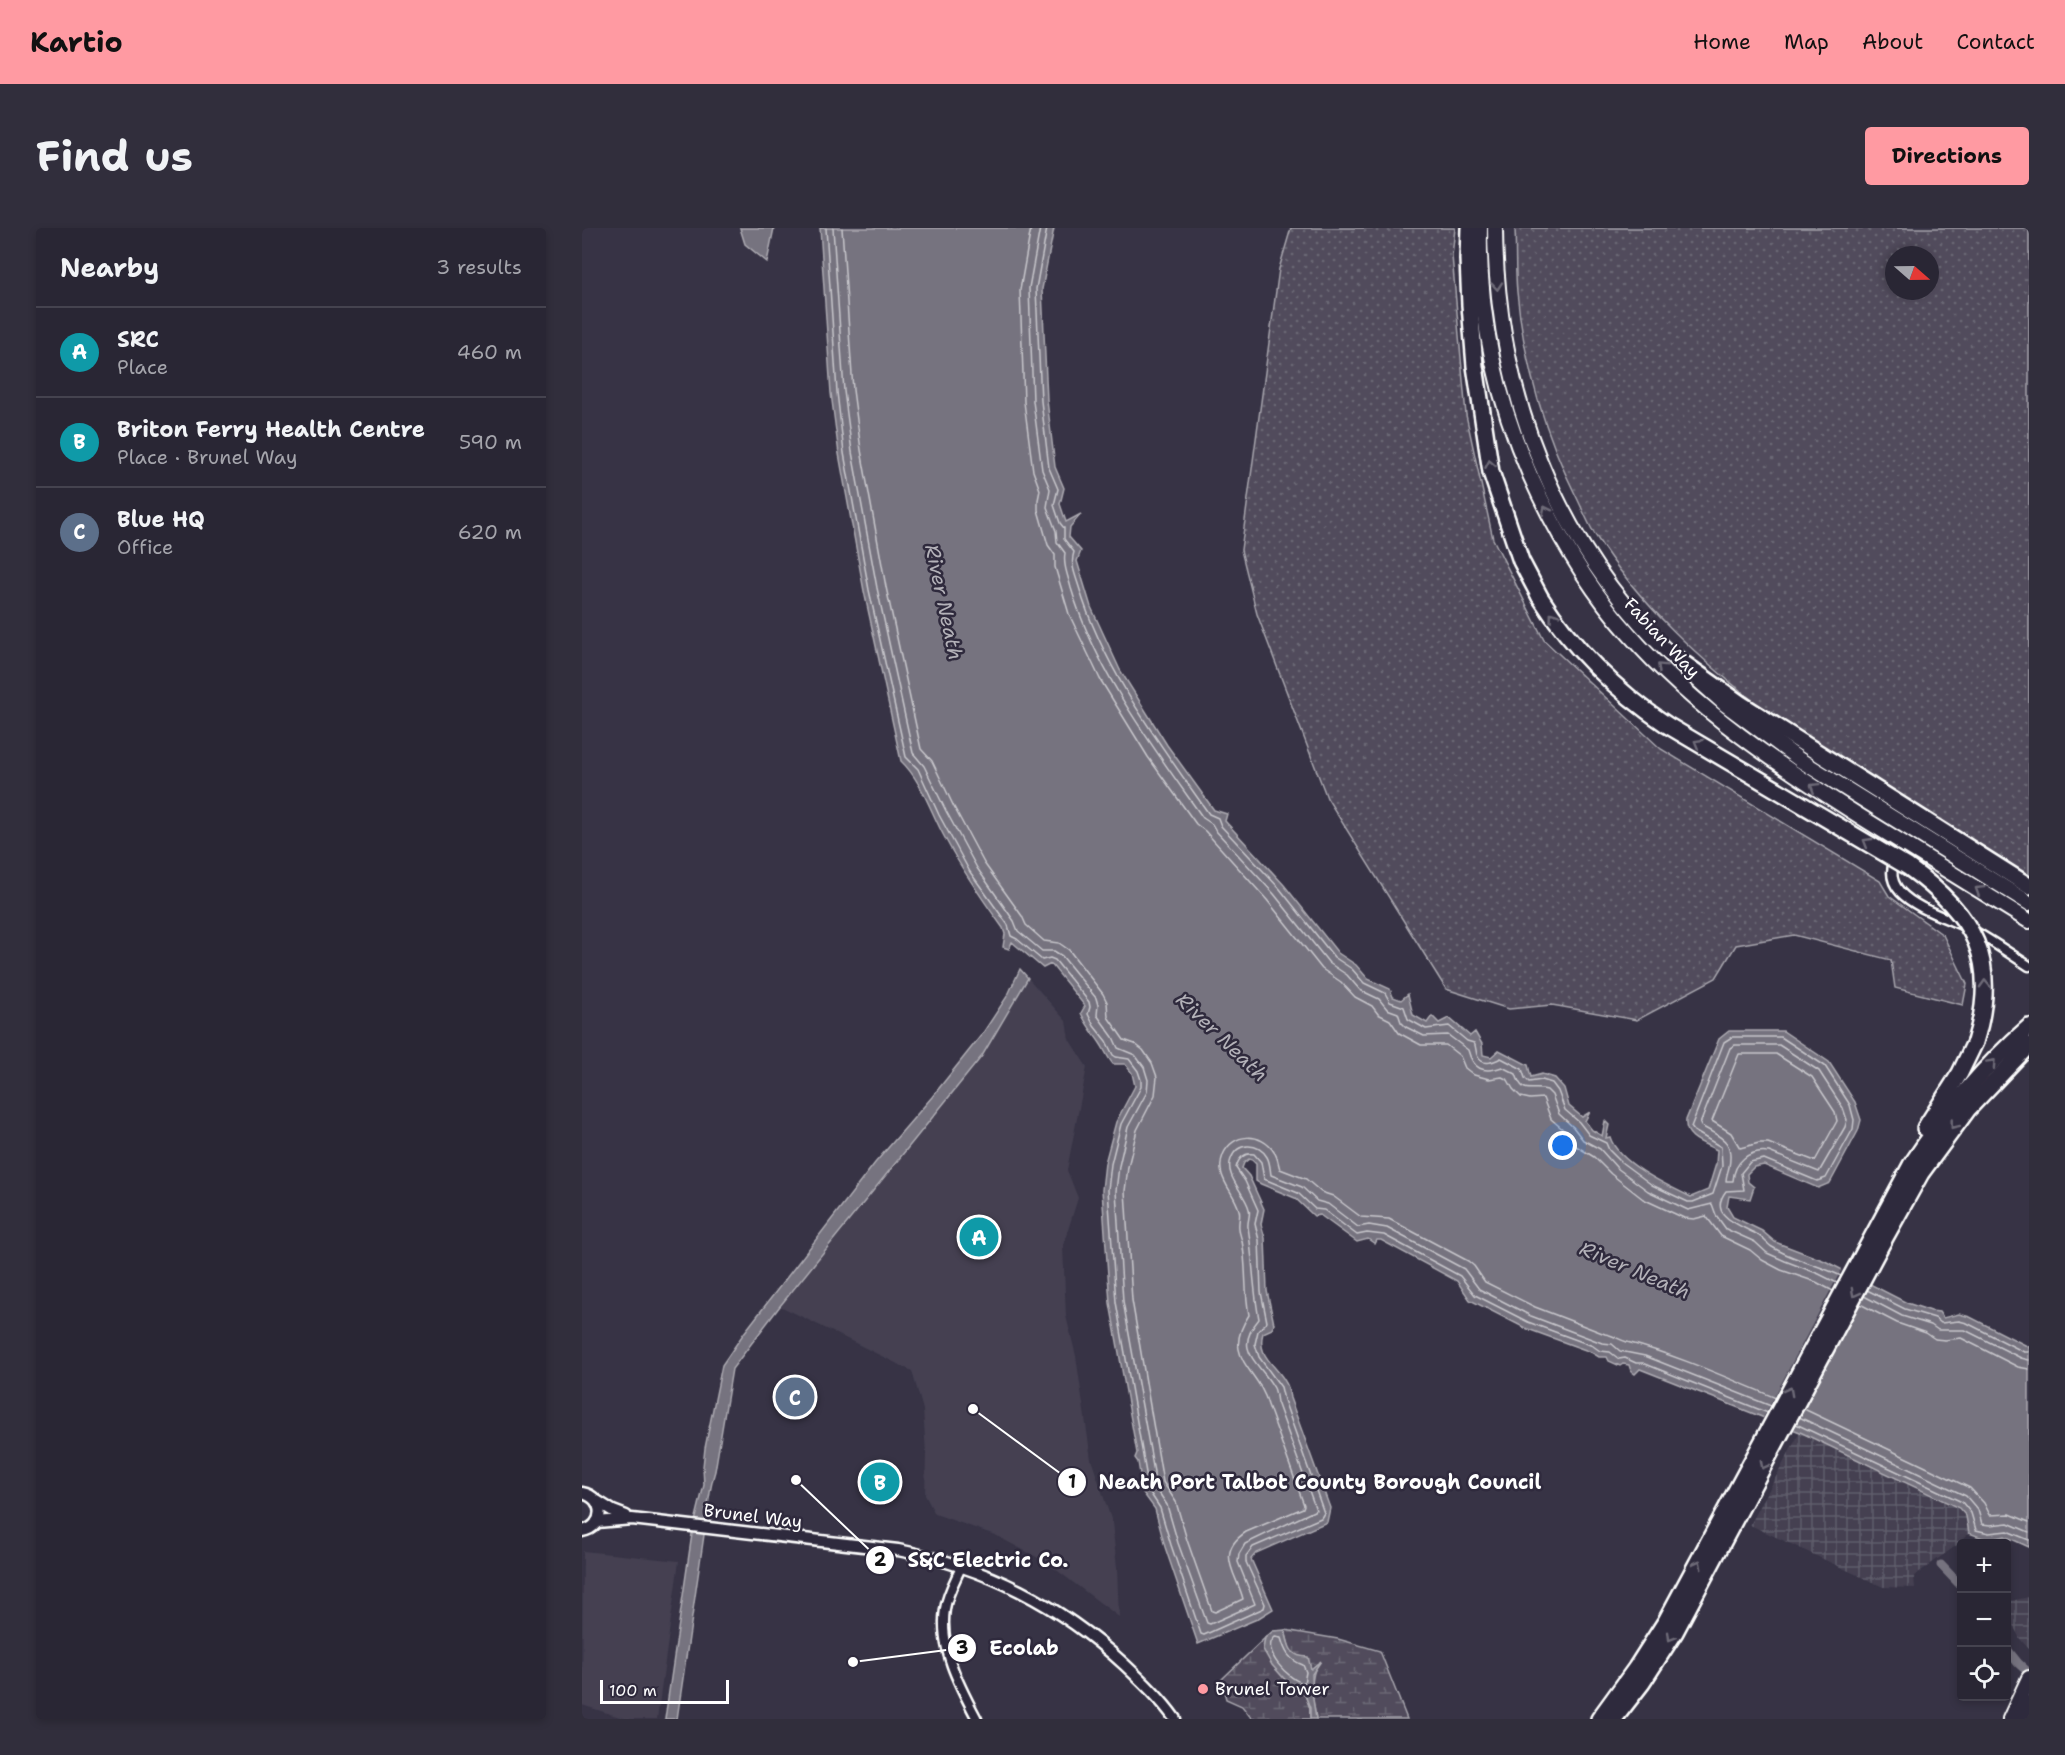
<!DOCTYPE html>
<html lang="en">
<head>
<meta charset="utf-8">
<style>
	body { margin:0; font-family:"Shantell Sans",sans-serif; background:#312e3c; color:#f1f3f6 }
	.controls { position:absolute; right:18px; bottom:18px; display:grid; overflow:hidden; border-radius:6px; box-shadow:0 3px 9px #0003 }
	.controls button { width:54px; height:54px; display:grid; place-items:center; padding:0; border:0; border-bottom:2px solid #45434f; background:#292634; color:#f1f3f6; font:30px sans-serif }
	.compass { position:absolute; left:1303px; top:18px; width:54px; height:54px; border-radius:50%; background:#292634; box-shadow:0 3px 9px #0003; rotate:110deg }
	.scale { position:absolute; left:18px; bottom:15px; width:129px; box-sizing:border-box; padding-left:6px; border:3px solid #fff; border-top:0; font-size:16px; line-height:21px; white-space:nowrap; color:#fff; -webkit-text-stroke:4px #2f2a3d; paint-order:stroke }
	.you { position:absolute; left:981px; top:918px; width:21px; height:21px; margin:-15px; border:4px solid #fff; border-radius:50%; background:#1a73e8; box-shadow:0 0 0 9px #1a73e833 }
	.badge { display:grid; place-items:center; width:39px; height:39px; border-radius:50%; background:#ff9aa2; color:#fff; font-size:20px; font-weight:700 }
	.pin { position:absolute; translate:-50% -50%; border:3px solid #fff; box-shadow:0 2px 6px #0006 }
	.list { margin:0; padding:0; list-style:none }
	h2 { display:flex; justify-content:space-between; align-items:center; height:78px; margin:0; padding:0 24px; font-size:26px }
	h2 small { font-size:20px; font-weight:400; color:#a5a5ac }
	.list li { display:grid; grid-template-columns:39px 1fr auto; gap:18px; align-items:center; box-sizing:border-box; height:90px; padding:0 24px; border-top:2px solid #45434f }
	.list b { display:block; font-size:22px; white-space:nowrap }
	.list p { margin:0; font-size:20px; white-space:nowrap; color:#a5a5ac }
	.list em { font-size:20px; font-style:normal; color:#a5a5ac }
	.icon { flex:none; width:33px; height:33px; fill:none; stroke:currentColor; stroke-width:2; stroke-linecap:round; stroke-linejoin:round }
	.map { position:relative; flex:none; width:1447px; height:1491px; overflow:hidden; border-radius:6px }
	header { display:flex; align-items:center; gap:36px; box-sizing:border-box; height:84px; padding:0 30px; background:#ff9aa2; color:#111 }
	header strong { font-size:28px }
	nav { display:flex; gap:33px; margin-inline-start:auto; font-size:21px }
	.intro { display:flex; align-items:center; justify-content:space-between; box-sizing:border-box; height:144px; padding:0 36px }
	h1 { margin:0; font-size:42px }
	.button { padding:15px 27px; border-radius:6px; background:#ff9aa2; color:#111; font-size:21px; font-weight:700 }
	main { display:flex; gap:36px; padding:0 36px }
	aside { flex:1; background:#292634; border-radius:6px; box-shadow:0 3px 9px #0003 }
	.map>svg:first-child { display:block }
	.built { fill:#444051 }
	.industrial { fill:url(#industrial-grid) }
	.grass { fill:url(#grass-dots); stroke:#a8a6ae; stroke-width:1.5; fill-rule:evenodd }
	.wetland { fill:url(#wetland-marsh); stroke:#a8a6ae; stroke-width:1.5 }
	.water { fill:#76737f; stroke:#adabb2; stroke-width:1.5 }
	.pier { fill:#373345 }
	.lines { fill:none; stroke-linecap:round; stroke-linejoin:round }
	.shore { stroke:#c8c7cc; stroke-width:1.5 }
	.canal { stroke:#76737f; stroke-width:9 }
	.minor-casing { stroke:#fff; stroke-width:13 }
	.tertiary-casing { stroke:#fff; stroke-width:15 }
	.primary-casing { stroke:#fff; stroke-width:18 }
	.trunk-casing { stroke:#fff; stroke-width:18 }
	.motorway-casing { stroke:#fff; stroke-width:20 }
	.minor { stroke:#2f2a3d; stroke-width:8 }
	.tertiary { stroke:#2f2a3d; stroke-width:10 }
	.primary { stroke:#2f2a3d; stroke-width:14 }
	.trunk { stroke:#2f2a3d; stroke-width:14 }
	.motorway { stroke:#2f2a3d; stroke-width:15 }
	.motorway-bridge-casing { stroke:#fff; stroke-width:20; stroke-linecap:butt }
	.motorway-bridge { stroke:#2f2a3d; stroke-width:15 }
	.oneway { stroke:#6d6a77 }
	.poi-dot { fill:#ff9aa2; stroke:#2f2a3d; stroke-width:2 }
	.labels { text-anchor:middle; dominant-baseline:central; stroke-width:5; stroke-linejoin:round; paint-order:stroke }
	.street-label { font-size:18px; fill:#fff; stroke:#2f2a3d }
	.poi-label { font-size:18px; fill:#fff; stroke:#2f2a3d; text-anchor:start }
	.water-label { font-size:20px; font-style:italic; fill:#b4b2b9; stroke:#2f2a3d }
	.leader { fill:none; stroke:#fff; stroke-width:2 }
	.callout-dot { fill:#fff; stroke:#2f2a3d; stroke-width:2 }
	.mark-label { font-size:18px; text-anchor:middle; font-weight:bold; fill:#111 }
	.callout-label { font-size:20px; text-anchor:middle; font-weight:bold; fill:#fff; stroke:#2f2a3d; stroke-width:5; stroke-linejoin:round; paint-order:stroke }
</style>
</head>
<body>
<header>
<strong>Kartio</strong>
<nav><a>Home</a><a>Map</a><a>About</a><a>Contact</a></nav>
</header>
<div class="intro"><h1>Find us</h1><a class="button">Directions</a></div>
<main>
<aside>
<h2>Nearby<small>3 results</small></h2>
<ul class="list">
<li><span class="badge" style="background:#0f9aa8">A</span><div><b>SRC</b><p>Place</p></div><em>460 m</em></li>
<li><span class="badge" style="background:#0f9aa8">B</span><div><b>Briton Ferry Health Centre</b><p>Place · Brunel Way</p></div><em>590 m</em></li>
<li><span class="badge" style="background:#5c6f8a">C</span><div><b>Blue HQ</b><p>Office</p></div><em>620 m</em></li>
</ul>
</aside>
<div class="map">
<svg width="1447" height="1491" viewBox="0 0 1447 1491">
	<defs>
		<pattern id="industrial-grid" width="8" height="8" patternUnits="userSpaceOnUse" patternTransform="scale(1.5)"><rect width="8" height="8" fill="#444051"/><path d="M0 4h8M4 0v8" fill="none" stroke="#605d6b"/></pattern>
		<pattern id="grass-dots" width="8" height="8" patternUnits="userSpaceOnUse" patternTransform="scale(1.5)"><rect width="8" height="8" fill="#514c5c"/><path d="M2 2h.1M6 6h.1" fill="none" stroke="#6b6774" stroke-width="1.8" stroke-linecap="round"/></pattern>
		<pattern id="wetland-marsh" width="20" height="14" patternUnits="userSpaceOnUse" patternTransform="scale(1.5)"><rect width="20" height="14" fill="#514c5c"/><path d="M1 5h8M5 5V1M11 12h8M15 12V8" fill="none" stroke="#6b6774"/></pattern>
	</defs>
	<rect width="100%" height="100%" fill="#373345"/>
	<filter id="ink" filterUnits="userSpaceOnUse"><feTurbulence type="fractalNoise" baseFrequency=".0167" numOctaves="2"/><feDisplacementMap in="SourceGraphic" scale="12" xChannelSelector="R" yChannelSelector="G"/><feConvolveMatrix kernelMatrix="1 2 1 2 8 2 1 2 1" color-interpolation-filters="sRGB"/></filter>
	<g filter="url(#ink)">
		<!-- built -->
		<g class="built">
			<path d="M446 750 484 793 487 811 505 839 485 942 496 970 481 1018 484 1088 494 1128 509 1231 530 1294 535 1340 537 1389 464 1334 413 1307 353 1286 343 1267 344 1225 341 1182 330 1143 198 1078 400 828Z"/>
			<path d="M1 1323 97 1333 75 1491H44L0 1477Z"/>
		</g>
		<!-- industrial -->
		<g class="industrial">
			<path d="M1218 1204 1377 1280 1384 1288 1387 1305 1375 1317 1332 1348 1333 1360 1301 1359 1168 1297Z"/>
			<path d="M1447 1369V1421L1438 1411 1425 1385 1424 1374Z"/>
		</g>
		<!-- grass -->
		<g class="grass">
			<path d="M709 0H873L870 28 884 187 911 311 962 412 1079 521 1298 653 1307 668 1361 707 1385 756 1381 777 1313 760 1309 732 1212 707 1154 717 1134 750 1055 792 970 777 927 781 864 761 745 570 675 386 659 322 697 41Z"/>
			<path d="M933 0H1447V648L1189 487C1122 435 1057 377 1012 305 1005 293 1000 280 994 268 962 204 942 135 935 64 933 43 934 21 933 0ZM1312 27H1348V63H1312Z"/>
		</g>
		<!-- wetland -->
		<g class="wetland">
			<path d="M703 1402 756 1411 798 1423 825 1491H734C731 1472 726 1452 736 1435L729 1441 708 1422Z"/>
			<path d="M683 1410 681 1421 707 1456 719 1461 723 1467 728 1480V1491H670L660 1478 644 1471 639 1452Z"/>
		</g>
		<!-- water -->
		<g class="water">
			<path d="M158 0H192L185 34 163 16Z"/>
			<path d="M238 0H472L460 61 465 172 473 239 482 260 478 276 484 294 499 286 488 299 487 309 499 323 495 333 509 379 538 442 585 517 632 582 645 586 643 593 702 657 756 725 774 737 786 751 808 761 811 769 819 772 826 766 831 787 845 795 850 788 857 795 867 790 888 808 893 804 900 816 901 827 909 829 917 822 946 837 949 849 960 846 973 850 982 860 987 878 1000 889 1008 884 1003 893 1010 902 1020 908 1023 893 1027 897 1024 910 1028 909C1036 935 1086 958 1109 969L1126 962 1134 936 1135 922C1121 915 1102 910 1104 892L1137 811 1147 803H1201L1247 834 1273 874 1279 892 1276 903 1248 955 1236 960 1182 937 1172 939 1165 946 1166 954 1172 959 1168 971 1147 968 1145 979 1151 989 1180 1003 1193 1014 1243 1033 1325 1075 1349 1083 1357 1084 1361 1090 1377 1086 1388 1089 1447 1119V1319L1423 1308 1406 1312 1387 1305 1384 1288 1377 1280 1218 1204 1058 1141 1053 1146 1049 1143 1047 1137 1041 1136 1038 1138 1027 1133 1025 1129H1017L1009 1124 943 1100 888 1072 875 1053 799 1012H795L793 1016 786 1011 775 1014 738 987 732 988 713 970 679 956 674 953V936L670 932 667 931 662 935 660 940 667 948 682 981 679 996 683 1010 685 1063 692 1096 690 1101 681 1105C674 1129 695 1137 704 1155 707 1160 707 1165 708 1170L748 1280 745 1294 674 1325 669 1331 691 1381 675 1391 616 1416 583 1319 573 1281 559 1262 558 1246 556 1234 553 1230 555 1225 528 1075 520 962 523 935 534 894 553 858 550 845 543 836H531C525 829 523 822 518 815 511 805 504 796 499 785L503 778 469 736 461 740 430 714 427 721 421 719 423 706 421 700C400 671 380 642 363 610 349 585 340 553 319 533L282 363 257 226 249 165Z"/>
			<path d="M438 741 446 750 400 828 198 1078 150 1141 133 1243C126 1264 126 1285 122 1307L95 1491H83L110 1306 122 1257 121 1239 123 1220 140 1137 162 1105 293 935 350 869 401 805 426 767Z"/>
			<path d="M703 1402C707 1418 707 1429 726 1429L729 1441 739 1433 730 1446 731 1471 734 1491H728V1480L723 1467 719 1461 707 1456 690 1437 681 1421 683 1410 691 1403Z"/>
		</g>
		<!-- pier -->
		<path class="pier" d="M1261 1039 1290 1054 1211 1204 1180 1192Z"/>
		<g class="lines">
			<!-- shore -->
			<g class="shore">
				<path d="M244 0 255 164 262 225 287 362 324 529 336 541 357 587 388 644 426 697 429 708 435 711 460 732 468 730 473 732 507 774 508 779 506 786 512 798 524 813 531 827 534 829 547 831 556 843 559 852V859L539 896 529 936 526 962 534 1074 564 1245 565 1260 578 1280 589 1317 619 1406 622 1407 682 1380 683 1376 664 1334V1328L671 1319 739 1290 742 1285 702 1172 699 1159 677 1129 673 1116 676 1103 685 1094 679 1064 677 1012 673 996 676 982 663 953 654 940C656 931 662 924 672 926L679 934 682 951 716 965 733 981 742 982 775 1007 785 1005 802 1007 878 1048 893 1067 946 1094 1011 1118 1018 1123 1028 1124 1037 1131 1043 1130 1054 1135H1061L1186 1185"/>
				<path d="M251 0 262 163 270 224 295 360 331 525 342 538 364 583 395 640 432 693 436 703 460 723H472L480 728 514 770 516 777 515 787 531 809 536 820 553 827 562 839 566 852 565 864 546 899 537 938 534 963 541 1073 572 1244V1257L585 1277 596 1315 625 1395 628 1396 673 1376 656 1334 657 1326 663 1316 734 1282 695 1174C694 1170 694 1164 692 1160 677 1133 650 1123 677 1091 671 1060 671 1030 666 999 665 993 669 987 667 981 663 965 642 948 649 931 655 914 676 914 685 929 688 934 688 941 689 947L720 959 735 973 746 976 776 999 787 997 805 1000 882 1041 897 1061 949 1088 1020 1115 1030 1116 1038 1123 1063 1128 1189 1178"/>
				<path d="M260 0 271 162 279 222 304 359 339 521 350 533 372 579 402 635 440 688 444 697 462 713 477 715 487 722 521 766 525 774 526 789 542 812 553 816 561 822 570 835 575 849 573 867 555 902 546 939 543 963 550 1072 581 1254 594 1274 605 1312 630 1383 633 1384 661 1371C655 1346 632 1325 664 1304L721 1280 722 1277 686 1177C677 1140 638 1131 667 1087 662 1062 665 1038 660 1013 659 1009 657 1005 657 1000 656 994 659 987 657 982 652 963 632 949 641 927 650 904 680 904 692 924 696 929 696 936 698 941L724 951 739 964 751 968 779 989 807 991 886 1033 892 1038 903 1054 953 1079 1023 1106C1031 1107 1037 1112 1045 1114 1095 1127 1145 1150 1194 1170"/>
				<path d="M449 0 438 62 442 174 451 243 458 262 456 272V282L466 317 473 327V339L487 386 518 451 566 529 614 596 623 603 685 672 740 741 759 754 773 769 790 778 796 786 808 792 817 805 839 817H864L878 828 883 840 892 847 907 851 920 849 926 852 931 861 939 869 948 871 961 870 969 891 984 904 994 918 1012 929 1029 946 1061 971 1102 990 1112 991 1124 988 1139 1008 1168 1022 1180 1032 1199 1042 1234 1054 1251 1063"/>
				<path d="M458 0 447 60 451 173 460 242 468 261 465 279 474 303 475 314 483 325C481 337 486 348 489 360 514 444 571 519 621 590L630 596 634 603 692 666 747 735 765 747 778 762 797 771 805 781 816 785 819 794 824 799 842 808 866 807 886 822C891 841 901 846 920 839L934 846C941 869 949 857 965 862L970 867 977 886 991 899 1001 912 1018 921 1035 940 1066 963 1106 982 1130 976 1134 987 1144 1001 1173 1014 1185 1025 1203 1033 1237 1046 1255 1055"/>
				<path d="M465 0 454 61 459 173 467 240 476 261 472 277 478 295 482 300V311L492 324C488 336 493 346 497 359 521 441 578 516 627 586L636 590 639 598 698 661 752 729 770 741 782 755 803 765 808 774 822 779 826 791 844 801C852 800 859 799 867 798L885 813 892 815C895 819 893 825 896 829 901 839 913 833 919 830L940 841 943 850 947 854 960 852 970 855 976 863 983 882 997 894 1007 907 1024 915 1027 922 1039 934 1070 957 1106 974H1111L1131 966 1140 938 1139 919 1112 903 1109 899 1142 814 1150 809H1199L1243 838 1268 877 1272 892 1271 901 1244 950 1235 953 1182 931 1168 934 1159 945 1162 962 1144 963C1124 989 1161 998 1176 1007 1181 1010 1185 1016 1190 1019 1211 1032 1237 1037 1259 1048"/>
				<path d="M1153 817H1197L1237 843 1261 880 1265 892 1263 899 1237 944 1187 924C1167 921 1152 934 1151 953H1144C1144 948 1146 944 1147 939 1152 912 1140 910 1119 898L1118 896 1148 820Z"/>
				<path d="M1157 826H1194L1230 849 1253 884 1255 893 1233 933 1186 915H1177L1158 920 1149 905 1130 893Z"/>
				<path d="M1285 1062 1323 1081 1353 1090 1359 1095 1377 1093 1385 1095 1442 1124H1447"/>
				<path d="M1282 1068 1320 1088 1349 1097 1356 1102H1383L1439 1130 1447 1132"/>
				<path d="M1278 1076 1315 1095 1344 1105 1353 1111 1363 1112 1379 1110 1436 1139 1447 1141"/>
				<path d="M1222 1181 1388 1260 1402 1275 1408 1287 1428 1286 1447 1294"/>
				<path d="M1217 1189 1384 1268 1396 1282 1400 1296 1408 1297 1426 1295 1447 1304"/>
				<path d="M1214 1196 1380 1274 1389 1285 1394 1302 1407 1305 1425 1303 1447 1312"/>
				<path d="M693 1409 699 1410C703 1424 707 1432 721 1437L724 1444 722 1455C708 1453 677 1422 693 1409Z"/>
			</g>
			<!-- canal -->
			<g class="canal">
				<path d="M1359 1337 1380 1359"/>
				<path d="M1424 1420 1436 1435 1447 1445"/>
			</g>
			<defs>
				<g id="minor">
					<path d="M1322 616C1282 669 1353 683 1388 701 1409 712 1428 726 1447 738"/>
					<path d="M380 1337C374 1351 365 1366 363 1381 357 1420 377 1457 395 1491"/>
				</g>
				<g id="tertiary">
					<path d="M0 1265C23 1269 24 1299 0 1303"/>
					<path d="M15 1273 31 1283 44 1288"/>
					<path d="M15 1294 50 1291 316 1322C404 1339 477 1376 543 1437 561 1454 579 1471 593 1491"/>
				</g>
				<g id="primary">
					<path d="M1428 1491 1447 1450"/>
					<path d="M1439 1491 1447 1475"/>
				</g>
				<g id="trunk">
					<path d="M898 0C896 85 914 169 948 247 974 305 1005 359 1047 406 1114 483 1201 540 1287 594 1340 627 1394 660 1447 693"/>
					<path d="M913 0C914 163 973 318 1093 431"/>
					<path d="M1116 452 1144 477 1218 532 1447 675"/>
				</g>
				<g id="motorway">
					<path d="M887 0 886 31 888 77 893 138 909 244 939 333 958 369"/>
					<path d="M1087 425 1159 476 1447 658"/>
					<path d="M1343 900 1378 845 1393 814"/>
					<path d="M1017 1491 1054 1440 1084 1393 1329 937C1362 887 1401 839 1447 799"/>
					<path d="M1032 1491 1060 1455 1093 1404 1299 1017 1339 945 1386 881 1447 817"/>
				</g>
			</defs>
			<!-- minor casing -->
			<use href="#minor" class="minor-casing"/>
			<!-- tertiary casing -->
			<use href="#tertiary" class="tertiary-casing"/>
			<!-- primary casing -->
			<use href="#primary" class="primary-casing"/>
			<!-- trunk casing -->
			<use href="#trunk" class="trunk-casing"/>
			<!-- motorway casing -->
			<use href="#motorway" class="motorway-casing"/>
			<!-- minor -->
			<use href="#minor" class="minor"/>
			<!-- tertiary -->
			<use href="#tertiary" class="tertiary"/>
			<!-- primary -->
			<use href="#primary" class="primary"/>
			<!-- trunk -->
			<use href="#trunk" class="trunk"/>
			<!-- motorway -->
			<use href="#motorway" class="motorway"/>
			<defs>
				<path id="motorway-bridge" d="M958 369C991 421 1034 463 1085 497L1326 639C1393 687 1418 733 1393 814"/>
			</defs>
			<!-- motorway-bridge casing -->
			<use href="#motorway-bridge" class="motorway-bridge-casing"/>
			<!-- motorway-bridge -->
			<use href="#motorway-bridge" class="motorway-bridge"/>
		</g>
		<!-- one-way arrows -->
		<defs><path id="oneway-chevron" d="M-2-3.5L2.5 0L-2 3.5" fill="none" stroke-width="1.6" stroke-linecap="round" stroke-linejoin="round" transform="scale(1.5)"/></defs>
		<g class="oneway">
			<use href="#oneway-chevron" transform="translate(915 58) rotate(85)"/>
			<use href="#oneway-chevron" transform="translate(908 236) rotate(-100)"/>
			<use href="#oneway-chevron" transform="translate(964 282) rotate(-117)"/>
			<use href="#oneway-chevron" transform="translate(971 388) rotate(-126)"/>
			<use href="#oneway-chevron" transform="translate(1079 439) rotate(-136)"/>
			<use href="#oneway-chevron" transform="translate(1116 515) rotate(-150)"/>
			<use href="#oneway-chevron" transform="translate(1232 559) rotate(-148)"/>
			<use href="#oneway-chevron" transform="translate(1285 614) rotate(-149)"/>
			<use href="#oneway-chevron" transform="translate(1397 662) rotate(-148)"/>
			<use href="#oneway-chevron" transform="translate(1403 756) rotate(-92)"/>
			<use href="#oneway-chevron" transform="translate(1410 835) rotate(-47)"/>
			<use href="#oneway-chevron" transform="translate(1372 897) rotate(128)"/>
			<use href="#oneway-chevron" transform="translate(1273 1065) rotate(118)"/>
			<use href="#oneway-chevron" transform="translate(1207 1163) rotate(-62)"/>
			<use href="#oneway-chevron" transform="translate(1182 1237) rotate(118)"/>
			<use href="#oneway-chevron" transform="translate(1116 1336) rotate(-62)"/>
			<use href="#oneway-chevron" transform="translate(1089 1409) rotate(121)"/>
		</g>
	</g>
	<!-- markers -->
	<circle class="poi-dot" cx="621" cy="1461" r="6"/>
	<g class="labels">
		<!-- street labels -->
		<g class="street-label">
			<text transform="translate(1080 410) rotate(47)">Fabian Way</text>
			<text transform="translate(171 1288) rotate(7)">Brunel Way</text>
		</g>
		<!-- poi labels -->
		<g class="poi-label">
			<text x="633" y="1461">Brunel Tower</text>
		</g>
		<!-- water labels -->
		<g class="water-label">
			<text transform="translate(362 374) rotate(78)">River Neath</text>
			<text transform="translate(640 809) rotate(44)">River Neath</text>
			<text transform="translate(1053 1042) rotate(23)">River Neath</text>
		</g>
	</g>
	<!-- callouts -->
	<path class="leader" d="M391 1181L490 1254M214 1252L298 1332M271 1434L380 1420"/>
	<g class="callout-dot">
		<circle cx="391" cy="1181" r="6"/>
		<circle cx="214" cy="1252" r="6"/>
		<circle cx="271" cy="1434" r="6"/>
		<circle cx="490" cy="1254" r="15"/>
		<circle cx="298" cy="1332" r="15"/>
		<circle cx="380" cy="1420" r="15"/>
	</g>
	<g class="mark-label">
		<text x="490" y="1260">1</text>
		<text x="298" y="1338">2</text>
		<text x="380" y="1426">3</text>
	</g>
	<g class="callout-label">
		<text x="738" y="1261">Neath Port Talbot County Borough Council</text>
		<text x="406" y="1339">S&amp;C Electric Co.</text>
		<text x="442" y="1427">Ecolab</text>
	</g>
</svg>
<div class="controls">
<button>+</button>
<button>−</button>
<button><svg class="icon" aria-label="locate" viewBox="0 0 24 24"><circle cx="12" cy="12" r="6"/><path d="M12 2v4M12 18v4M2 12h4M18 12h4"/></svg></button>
</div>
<svg class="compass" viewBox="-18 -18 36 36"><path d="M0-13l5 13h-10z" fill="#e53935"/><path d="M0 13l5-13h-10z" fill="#a5a5ac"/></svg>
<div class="scale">100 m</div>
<div class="you"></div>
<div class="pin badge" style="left:397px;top:1009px;background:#0f9aa8">A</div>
<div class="pin badge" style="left:298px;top:1254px;background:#0f9aa8">B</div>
<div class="pin badge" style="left:213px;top:1169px;background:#5c6f8a">C</div>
</div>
</main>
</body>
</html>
